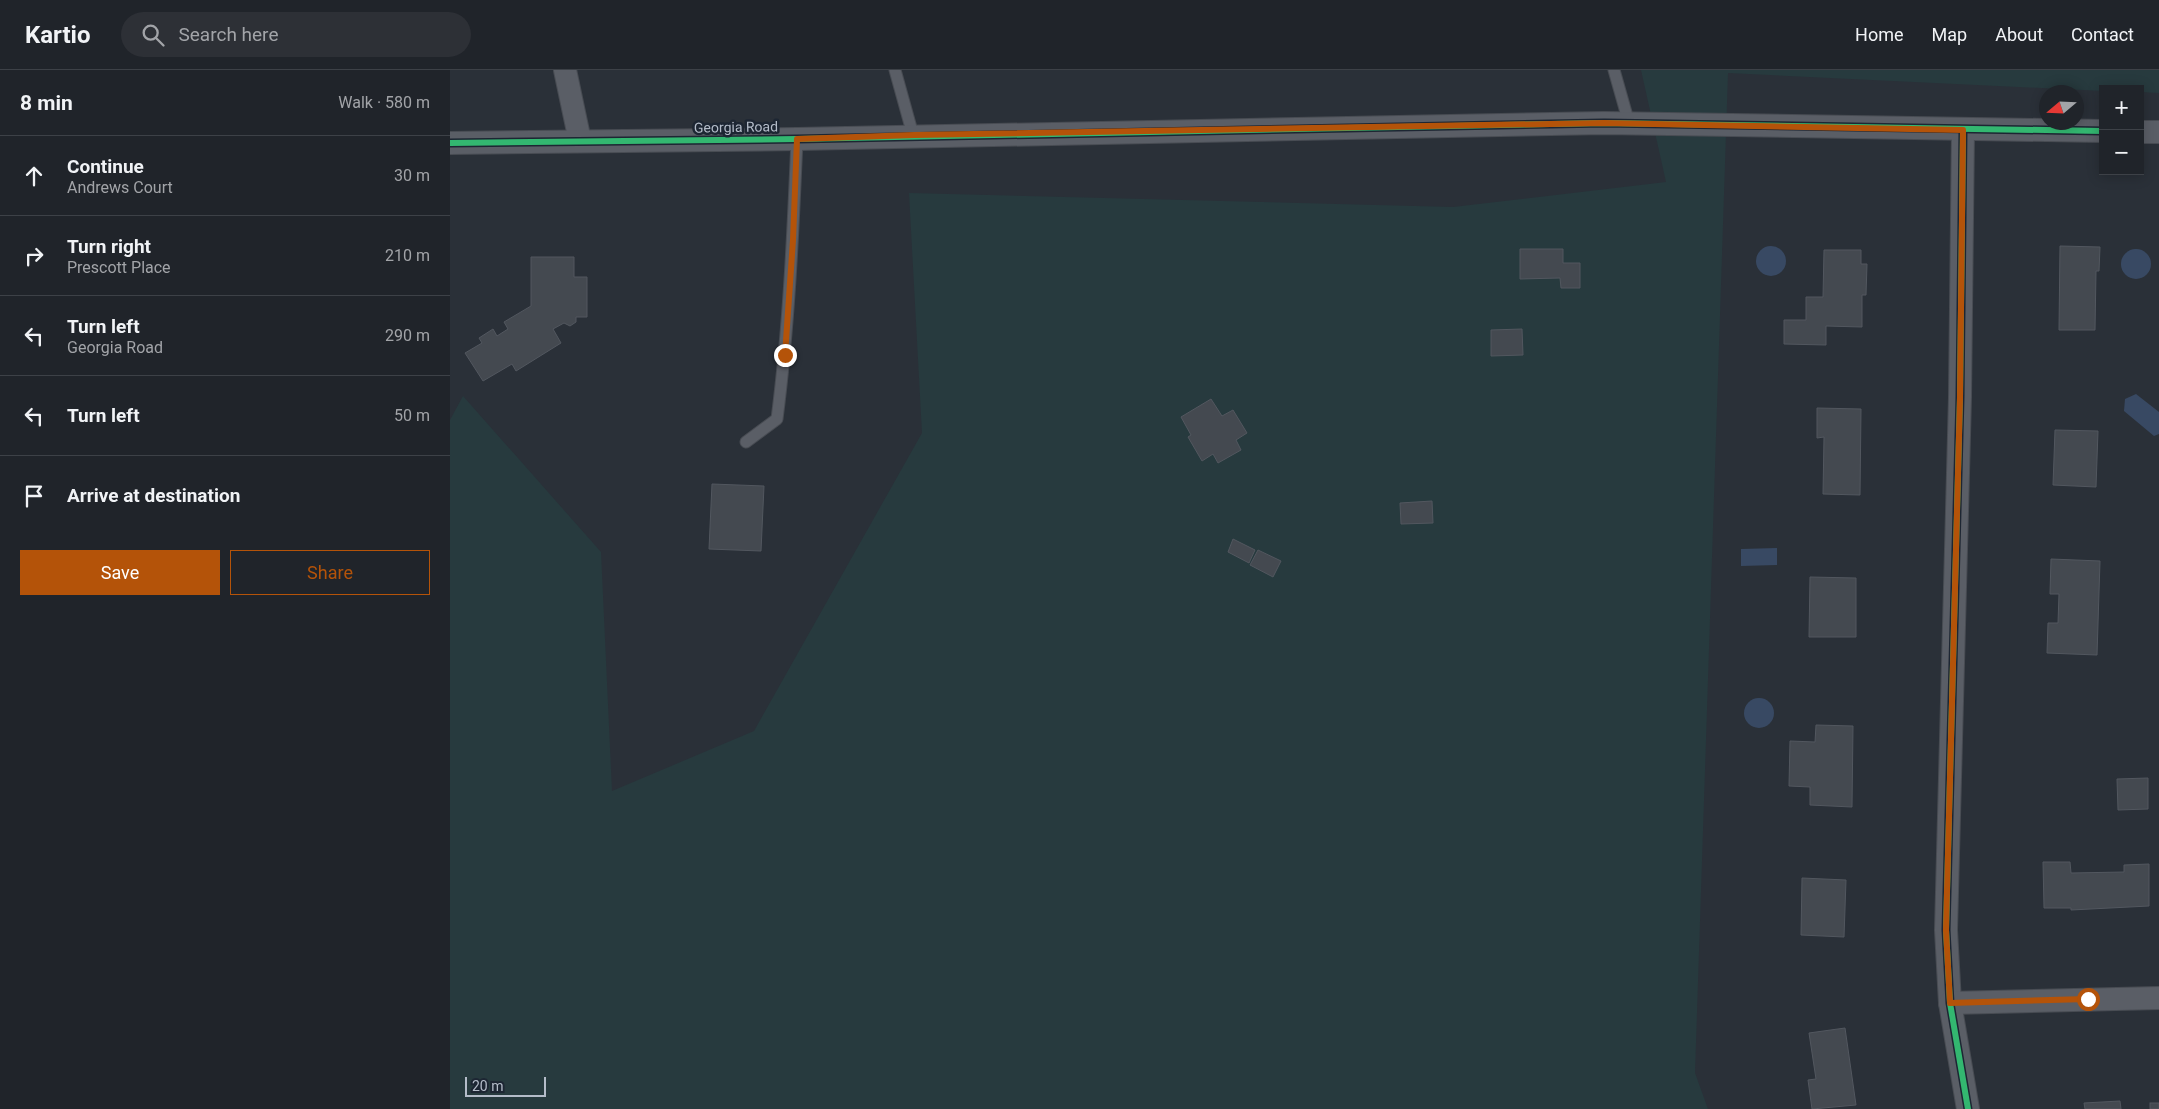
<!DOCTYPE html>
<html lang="en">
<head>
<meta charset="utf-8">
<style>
	body { margin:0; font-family:Roboto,sans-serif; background:#2d3036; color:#f1f3f6 }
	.controls { position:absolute; right:15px; top:15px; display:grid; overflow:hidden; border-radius:0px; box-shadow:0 2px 12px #0003 }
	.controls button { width:45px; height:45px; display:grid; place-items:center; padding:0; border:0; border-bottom:1px solid #3d4147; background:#20242a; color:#f1f3f6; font:25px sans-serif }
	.compass { position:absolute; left:1589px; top:15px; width:45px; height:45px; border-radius:50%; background:#20242a; box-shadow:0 2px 12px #0003; rotate:251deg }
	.scale { position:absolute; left:15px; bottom:12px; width:81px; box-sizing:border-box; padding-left:5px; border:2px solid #b4bcc9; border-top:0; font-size:14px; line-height:18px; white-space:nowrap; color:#b4bcc9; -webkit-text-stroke:4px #1d2633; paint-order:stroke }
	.stop { position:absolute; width:15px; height:15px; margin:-11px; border:4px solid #b45309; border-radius:50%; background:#fff }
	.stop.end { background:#b45309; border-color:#fff; box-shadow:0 1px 5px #0008 }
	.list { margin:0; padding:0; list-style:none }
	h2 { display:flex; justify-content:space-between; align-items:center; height:65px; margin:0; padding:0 20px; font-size:21px }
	h2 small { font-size:16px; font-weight:400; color:#a2a4a8 }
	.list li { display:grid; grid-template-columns:32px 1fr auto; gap:15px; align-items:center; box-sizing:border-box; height:80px; padding:0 20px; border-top:1px solid #3d4147 }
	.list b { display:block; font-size:19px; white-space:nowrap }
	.list p { margin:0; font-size:16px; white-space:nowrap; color:#a2a4a8 }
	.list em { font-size:16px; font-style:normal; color:#a2a4a8 }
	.actions { display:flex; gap:10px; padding:15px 20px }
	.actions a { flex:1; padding:11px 0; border:1px solid #b45309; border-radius:0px; text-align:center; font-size:18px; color:#b45309 }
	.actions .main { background:#b45309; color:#fff }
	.icon { flex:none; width:28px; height:28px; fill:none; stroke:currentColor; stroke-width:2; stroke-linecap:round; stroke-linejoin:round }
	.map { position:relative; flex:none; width:1709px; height:1039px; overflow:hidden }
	header { display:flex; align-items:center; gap:30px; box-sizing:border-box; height:70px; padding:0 25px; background:#20242a; border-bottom:1px solid #3d4147 }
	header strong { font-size:24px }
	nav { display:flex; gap:28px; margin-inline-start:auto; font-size:18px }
	.search { width:350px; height:45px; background:#2d3036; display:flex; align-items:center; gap:12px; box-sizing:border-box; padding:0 18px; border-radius:28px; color:#a2a4a8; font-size:19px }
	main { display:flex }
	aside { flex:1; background:#20242a }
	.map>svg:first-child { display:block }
	.green { fill:#273a3e }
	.water { fill:#384963 }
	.building { fill:#444950; stroke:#52575f }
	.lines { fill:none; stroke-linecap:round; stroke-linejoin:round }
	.lane-casing { stroke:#484c53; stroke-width:13 }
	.street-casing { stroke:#484c53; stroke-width:24 }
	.lane { stroke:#5a5e66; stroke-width:11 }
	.street { stroke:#5a5e66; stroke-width:22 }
	.cycleway-casing { stroke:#1d2633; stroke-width:9 }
	.cycleway { stroke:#33b770; stroke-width:6 }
	.route { stroke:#b45309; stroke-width:6 }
	.labels { text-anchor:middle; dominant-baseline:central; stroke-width:5; stroke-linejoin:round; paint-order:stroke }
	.street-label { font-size:14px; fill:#b4bcc9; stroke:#1d2633 }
</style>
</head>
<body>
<header>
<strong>Kartio</strong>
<div class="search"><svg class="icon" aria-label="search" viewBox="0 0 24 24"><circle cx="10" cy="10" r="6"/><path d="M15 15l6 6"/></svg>Search here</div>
<nav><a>Home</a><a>Map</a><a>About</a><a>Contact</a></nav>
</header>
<main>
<aside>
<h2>8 min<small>Walk · 580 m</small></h2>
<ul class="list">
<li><svg class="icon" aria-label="ahead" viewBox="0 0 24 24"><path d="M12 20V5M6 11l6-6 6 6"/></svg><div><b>Continue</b><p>Andrews Court</p></div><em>30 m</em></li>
<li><svg class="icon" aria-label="right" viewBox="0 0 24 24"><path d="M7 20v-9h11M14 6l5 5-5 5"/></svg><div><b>Turn right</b><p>Prescott Place</p></div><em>210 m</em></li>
<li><svg class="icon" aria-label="left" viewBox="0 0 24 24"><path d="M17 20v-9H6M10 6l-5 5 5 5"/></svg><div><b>Turn left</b><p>Georgia Road</p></div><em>290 m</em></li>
<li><svg class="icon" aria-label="left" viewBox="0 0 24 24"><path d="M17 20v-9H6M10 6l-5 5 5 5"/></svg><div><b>Turn left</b></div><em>50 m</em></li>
<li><svg class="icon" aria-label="arrive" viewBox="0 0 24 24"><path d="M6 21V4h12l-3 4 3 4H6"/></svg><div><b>Arrive at destination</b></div></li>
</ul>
<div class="actions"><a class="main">Save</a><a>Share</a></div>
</aside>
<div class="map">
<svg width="1709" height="1039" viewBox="0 0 1709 1039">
	<rect width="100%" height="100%" fill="#2a3038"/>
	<!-- green -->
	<path class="green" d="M1191 0H1709V23L1690 22V19H1653V21L1278 3 1245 1003 1258 1039H0V350L13 326 151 482 162 721 304 661 472 363 459 123 1003 137 1216 112Z"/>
	<!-- water -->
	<g class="water">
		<circle cx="1321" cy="191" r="15"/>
		<circle cx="1686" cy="194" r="15"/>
		<path d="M1686 324 1709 342V364L1704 366 1674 341 1675 329Z"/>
		<path d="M1327 478V495L1291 496V479Z"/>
		<circle cx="1309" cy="643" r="15"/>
	</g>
	<!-- building -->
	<g class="building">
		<path d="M1610 176 1650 177 1649 201H1646L1645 260H1609Z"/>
		<path d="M1070 179H1113V193H1130V218H1111L1110 208 1070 209Z"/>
		<path d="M1374 180H1411V194H1417L1416 225H1412V257L1376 256V275L1334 274V250H1356V227H1373Z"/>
		<path d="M81 187H124V207H137V247H126V252L120 256 114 253 103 259 111 273 66 301 62 294 33 311 15 283 32 273 29 268 43 259 47 266 58 259 54 252 81 236Z"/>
		<path d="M1072 259 1073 285 1041 286V260Z"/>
		<path d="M761 329 772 346 783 340 797 363 786 370 791 380 768 393 763 384 752 391 738 367 741 365 731 347Z"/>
		<path d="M1367 338 1411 339 1410 425 1373 424 1374 367 1367 368Z"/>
		<path d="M1605 360 1648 361 1646 417 1603 415Z"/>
		<path d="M262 414 314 416 311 481 259 479Z"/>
		<path d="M982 431 983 453 951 454 950 433Z"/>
		<path d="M783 469 805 480 799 493 778 482Z"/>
		<path d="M808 480 831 491 823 507 800 495Z"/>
		<path d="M1601 489 1650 491 1647 585 1597 583 1598 553H1608L1609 524H1600Z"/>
		<path d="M1360 507 1406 508V567H1359Z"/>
		<path d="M1366 655 1403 656 1402 737 1360 735V717L1339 716 1340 671 1365 672Z"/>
		<path d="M1698 708V739L1668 740 1667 709Z"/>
		<path d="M1593 792H1620L1621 803 1674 802V795L1699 794V836L1621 840V838H1594Z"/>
		<path d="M1352 808 1396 810 1394 867 1351 865Z"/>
		<path d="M1395 958 1406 1035 1362 1039 1358 1010 1366 1009 1359 963Z"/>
		<path d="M1670 1031 1671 1039H1635L1634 1033Z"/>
		<rect x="1700" y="1033" width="9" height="6"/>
	</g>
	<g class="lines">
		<defs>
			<g id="lane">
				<path d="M445 0 463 65"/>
				<path d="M1164 0 1179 53"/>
				<path d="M296 372 327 349C339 256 343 163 347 69"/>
			</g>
			<g id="street">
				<path d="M115 0 130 71"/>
				<path d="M1513 60 1510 327 1496 860 1500 933 1518 1039"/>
				<path d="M1690 62H1709"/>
				<path d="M0 73 347 69 1154 53 1653 61"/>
				<path d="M1500 933 1709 928"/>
			</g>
		</defs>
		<!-- lane casing -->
		<use href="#lane" class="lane-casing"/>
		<!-- street casing -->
		<use href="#street" class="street-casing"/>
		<!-- lane -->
		<use href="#lane" class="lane"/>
		<!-- street -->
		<use href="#street" class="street"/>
		<defs>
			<g id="cycleway">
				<path d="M1513 60 1510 327 1496 860 1500 933 1518 1039"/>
				<path d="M0 73 347 69 1154 53 1653 61"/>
			</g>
		</defs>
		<!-- cycleway casing -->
		<use href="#cycleway" class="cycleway-casing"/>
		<!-- cycleway -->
		<use href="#cycleway" class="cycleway"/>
	</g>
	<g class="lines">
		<!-- route -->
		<path class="route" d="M335 285 343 170 347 69 464 65 1154 53 1513 60 1510 328 1496 860 1500 933 1638 929"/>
	</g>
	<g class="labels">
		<!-- street labels -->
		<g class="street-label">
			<text transform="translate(286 57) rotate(-1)">Georgia Road</text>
		</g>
	</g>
</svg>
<div class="controls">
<button>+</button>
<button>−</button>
</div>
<svg class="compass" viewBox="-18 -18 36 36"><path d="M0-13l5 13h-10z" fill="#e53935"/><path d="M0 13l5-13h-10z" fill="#a2a4a8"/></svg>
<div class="scale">20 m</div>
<div class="stop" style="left:1638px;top:929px"></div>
<div class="stop end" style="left:335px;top:285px"></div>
</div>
</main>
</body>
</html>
